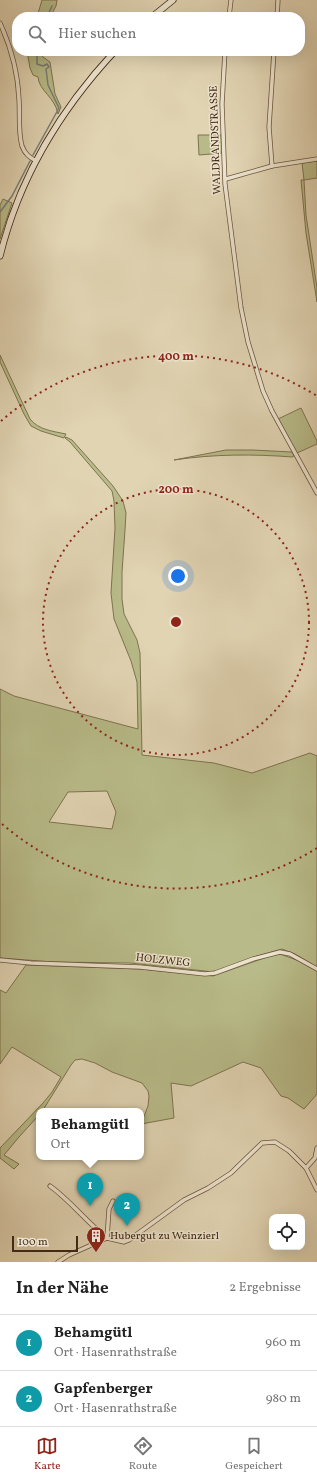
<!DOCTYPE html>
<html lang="de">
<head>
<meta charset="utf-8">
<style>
	body { margin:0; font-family:Vollkorn,serif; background:#f2f2f2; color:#222 }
	.controls { position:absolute; right:12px; bottom:12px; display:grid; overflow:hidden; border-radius:8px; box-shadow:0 4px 16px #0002 }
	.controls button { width:36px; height:36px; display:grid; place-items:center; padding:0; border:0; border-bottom:1px solid #e0e0e0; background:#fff; color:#222; font:20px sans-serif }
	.scale { position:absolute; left:12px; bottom:10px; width:66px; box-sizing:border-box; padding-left:4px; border:2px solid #452b16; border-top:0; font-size:11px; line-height:14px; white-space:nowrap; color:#452b16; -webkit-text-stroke:3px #ece3ce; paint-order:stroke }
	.you { position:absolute; left:178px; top:576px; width:14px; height:14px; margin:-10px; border:3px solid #fff; border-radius:50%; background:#1a73e8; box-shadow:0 0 0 6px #1a73e833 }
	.badge { display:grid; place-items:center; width:26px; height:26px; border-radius:50%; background:#8f2418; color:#fff; font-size:13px; font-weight:700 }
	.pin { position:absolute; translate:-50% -33px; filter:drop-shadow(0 1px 2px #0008) }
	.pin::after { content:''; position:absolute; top:21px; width:14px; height:12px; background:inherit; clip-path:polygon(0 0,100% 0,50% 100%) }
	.popup { position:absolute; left:36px; top:1108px; width:108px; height:52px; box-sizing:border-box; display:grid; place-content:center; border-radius:8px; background:#fff; filter:drop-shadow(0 1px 3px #0005); font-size:13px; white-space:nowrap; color:#767676 }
	.popup b { font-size:15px; color:#222 }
	.popup::after { content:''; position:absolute; left:50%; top:100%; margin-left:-8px; border:8px solid transparent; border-top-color:#fff }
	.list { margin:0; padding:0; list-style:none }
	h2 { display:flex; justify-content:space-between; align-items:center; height:52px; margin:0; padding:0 16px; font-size:17px }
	h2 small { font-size:13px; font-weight:400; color:#767676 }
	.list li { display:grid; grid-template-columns:26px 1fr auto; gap:12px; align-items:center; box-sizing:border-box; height:56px; padding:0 16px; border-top:1px solid #e0e0e0 }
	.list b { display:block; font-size:15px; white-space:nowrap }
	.list p { margin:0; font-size:13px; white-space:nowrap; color:#767676 }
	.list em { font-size:13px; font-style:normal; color:#767676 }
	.icon { flex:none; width:22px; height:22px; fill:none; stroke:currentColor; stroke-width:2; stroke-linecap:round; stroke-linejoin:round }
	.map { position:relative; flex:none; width:317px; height:1262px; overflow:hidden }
	.search { position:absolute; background:#fff; box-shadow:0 4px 16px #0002; left:12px; right:12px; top:12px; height:44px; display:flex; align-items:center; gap:10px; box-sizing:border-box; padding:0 14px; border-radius:16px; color:#767676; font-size:15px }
	.sheet { height:164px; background:#fff }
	nav { display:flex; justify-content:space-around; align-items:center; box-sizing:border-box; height:56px; border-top:1px solid #e0e0e0; background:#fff; font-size:11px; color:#767676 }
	nav a { display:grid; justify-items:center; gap:2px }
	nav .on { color:#8f2418 }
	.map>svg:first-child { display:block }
	.green { fill:#b8bb89; stroke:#7e7350; fill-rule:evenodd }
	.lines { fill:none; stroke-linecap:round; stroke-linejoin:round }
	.stream { stroke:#797e78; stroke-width:1.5 }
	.street-casing { stroke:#6c553d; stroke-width:5 }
	.secondary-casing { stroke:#452b16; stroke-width:7 }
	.street { stroke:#ece3ce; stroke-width:3.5 }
	.secondary { stroke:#ece3ce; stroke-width:5.5 }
	.ring { fill:none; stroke:#8f2418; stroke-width:2; stroke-dasharray:2 4 }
	.labels { text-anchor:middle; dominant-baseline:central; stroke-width:3; stroke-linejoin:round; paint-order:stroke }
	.street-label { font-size:11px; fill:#452b16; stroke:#ece3ce }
	.poi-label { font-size:11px; fill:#452b16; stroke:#ece3ce; text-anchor:start }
	.centre { fill:#8f2418; stroke:#ece3ce; stroke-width:2 }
	.ring-label { font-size:12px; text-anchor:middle; font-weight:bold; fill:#8f2418; stroke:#ece3ce; stroke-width:3; stroke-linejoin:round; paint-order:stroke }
</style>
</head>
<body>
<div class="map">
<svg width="317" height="1262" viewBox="0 0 317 1262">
	<rect width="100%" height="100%" fill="#e1d4b3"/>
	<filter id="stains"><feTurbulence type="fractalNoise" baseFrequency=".005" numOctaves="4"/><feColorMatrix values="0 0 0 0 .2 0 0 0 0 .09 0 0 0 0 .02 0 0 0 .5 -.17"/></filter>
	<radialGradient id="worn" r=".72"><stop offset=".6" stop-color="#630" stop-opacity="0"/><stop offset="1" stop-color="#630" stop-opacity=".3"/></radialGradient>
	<!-- green -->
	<g class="green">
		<path d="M42 0H57L56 6 50 17H37Z"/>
		<path d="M27 51H40V53L43 57 50 62 55 94 61 107 58 114C55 97 39 91 38 77L33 75 30 68Z"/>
		<path d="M198 135H221L223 153 199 155Z"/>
		<path d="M317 161V178L304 180 306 215 317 288V302L306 233 301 180H304L302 163Z"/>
		<path d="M3 199 12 203 0 239V205Z"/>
		<path d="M0 355 30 419C39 430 52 431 66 434L64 438 41 431 31 426 24 414 0 362Z"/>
		<path d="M301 408 317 441V444L297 453 278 419Z"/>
		<path d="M66 437 72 440 113 486 123 501 126 513 125 530 122 572V599L124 614 137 640 140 653 142 755 214 763 252 773 310 753 317 756V967L295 954 282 949 257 956 214 972 130 963 54 962 0 958V689L14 696 138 729 137 682 131 661 114 619 111 593 115 528 114 501 112 491 70 442 65 438ZM107 791 116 812 112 829 49 822 68 792Z"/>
		<path d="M226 450H253L292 452 294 455 293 457C253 454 214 454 174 460Z"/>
		<path d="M280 954 302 962 317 971V1094L304 1109 288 1098 281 1096 261 1068 243 1062 191 1086 171 1083 174 1118 141 1124 148 1106 149 1096 148 1091 142 1083 112 1072 95 1063 82 1059 75 1060 71 1065 43 1110 39 1111V1115L19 1137 4 1155 19 1164 14 1169 0 1158V1148L43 1103 52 1092 61 1077 12 1047 0 1064V990L6 993 26 965 140 969 213 976 270 956Z"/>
	</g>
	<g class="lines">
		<!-- stream -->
		<g class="stream">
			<path d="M45 17 48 15 52 6"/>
			<path d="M33 155 59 108 48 85 46 69 49 67 47 64 43 66 37 64V51"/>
			<path d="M0 212 12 196 30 161"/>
		</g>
		<defs>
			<g id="street">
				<path d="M229 17 231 0"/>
				<path d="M277 17 278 0"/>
				<path d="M0 23C11 47 18 73 19 100 20 113 18 133 22 146 25 154 29 157 36 161"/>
				<path d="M225 51 222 104 225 184 241 308 248 342 263 391 272 411 317 493"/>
				<path d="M254 51 274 53"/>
				<path d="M272 166 317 159"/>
				<path d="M226 179 272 166 269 127 274 51"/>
				<path d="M0 960 31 963 140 967 205 974 215 973 253 959 280 952 290 954 317 969"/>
				<path d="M306 1168 315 1158 317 1148"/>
				<path d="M50 1186C71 1201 86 1222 107 1238"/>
				<path d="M107 1238 109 1209 113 1201"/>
				<path d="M58 1262 69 1255 107 1238 124 1242 129 1240 184 1200 208 1188 231 1173 262 1143 275 1142 289 1151 306 1168 317 1190"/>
			</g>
			<g id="secondary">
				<path d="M152 17 173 0"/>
				<path d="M0 256C19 178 61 109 115 51"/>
			</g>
		</defs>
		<!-- street casing -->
		<use href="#street" class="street-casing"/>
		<!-- secondary casing -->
		<use href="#secondary" class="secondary-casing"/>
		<!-- street -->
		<use href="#street" class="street"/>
		<!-- secondary -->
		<use href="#secondary" class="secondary"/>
	</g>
	<!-- distance rings -->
	<g class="ring">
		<circle cx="176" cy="622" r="133"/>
		<path d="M317 848A266 266 0 0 1 1 823M1 421A266 266 0 0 1 317 396"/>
	</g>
	<!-- icons -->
	<defs>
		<symbol id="building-pin" viewBox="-11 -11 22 30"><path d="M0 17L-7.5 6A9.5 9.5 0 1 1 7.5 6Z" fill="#8f2418" stroke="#ece3ce"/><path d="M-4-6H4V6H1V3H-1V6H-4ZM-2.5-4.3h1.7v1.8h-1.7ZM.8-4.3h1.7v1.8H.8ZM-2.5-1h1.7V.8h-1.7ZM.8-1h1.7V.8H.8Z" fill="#fff"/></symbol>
	</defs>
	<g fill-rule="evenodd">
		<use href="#building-pin" x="85" y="1225" width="22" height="30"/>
	</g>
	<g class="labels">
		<!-- street labels -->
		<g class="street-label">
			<text transform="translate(216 140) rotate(-92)">WALDRANDSTRASSE</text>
			<text transform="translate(163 961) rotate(6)">HOLZWEG</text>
		</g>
		<!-- poi labels -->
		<g class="poi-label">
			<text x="110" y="1236">Hubergut zu Weinzierl</text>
		</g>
	</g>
	<circle cx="176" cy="622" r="6" class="centre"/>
	<g class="ring-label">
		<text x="176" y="360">400 m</text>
		<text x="176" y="493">200 m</text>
	</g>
	<rect width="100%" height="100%" filter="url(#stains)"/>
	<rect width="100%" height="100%" fill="url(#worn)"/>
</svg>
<div class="controls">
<button><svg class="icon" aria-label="locate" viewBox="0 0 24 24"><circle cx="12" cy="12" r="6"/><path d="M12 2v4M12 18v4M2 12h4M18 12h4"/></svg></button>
</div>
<div class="scale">100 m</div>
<div class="you"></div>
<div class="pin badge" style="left:90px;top:1206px;background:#0f9aa8">1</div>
<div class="popup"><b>Behamgütl</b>Ort</div>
<div class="pin badge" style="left:127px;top:1226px;background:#0f9aa8">2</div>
<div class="search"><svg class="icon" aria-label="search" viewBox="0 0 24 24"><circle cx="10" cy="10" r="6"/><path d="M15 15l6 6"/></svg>Hier suchen</div>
</div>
<section class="sheet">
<h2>In der Nähe<small>2 Ergebnisse</small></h2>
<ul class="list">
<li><span class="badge" style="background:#0f9aa8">1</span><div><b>Behamgütl</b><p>Ort · Hasenrathstraße</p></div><em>960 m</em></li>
<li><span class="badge" style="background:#0f9aa8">2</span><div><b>Gapfenberger</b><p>Ort · Hasenrathstraße</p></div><em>980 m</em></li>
</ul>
</section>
<nav>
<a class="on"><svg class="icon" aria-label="map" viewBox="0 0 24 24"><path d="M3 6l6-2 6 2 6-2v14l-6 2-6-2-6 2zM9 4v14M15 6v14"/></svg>Karte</a>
<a><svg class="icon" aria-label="directions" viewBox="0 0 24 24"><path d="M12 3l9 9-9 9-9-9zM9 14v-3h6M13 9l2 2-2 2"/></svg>Route</a>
<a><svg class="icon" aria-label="saved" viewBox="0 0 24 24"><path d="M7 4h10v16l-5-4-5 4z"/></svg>Gespeichert</a>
</nav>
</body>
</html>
